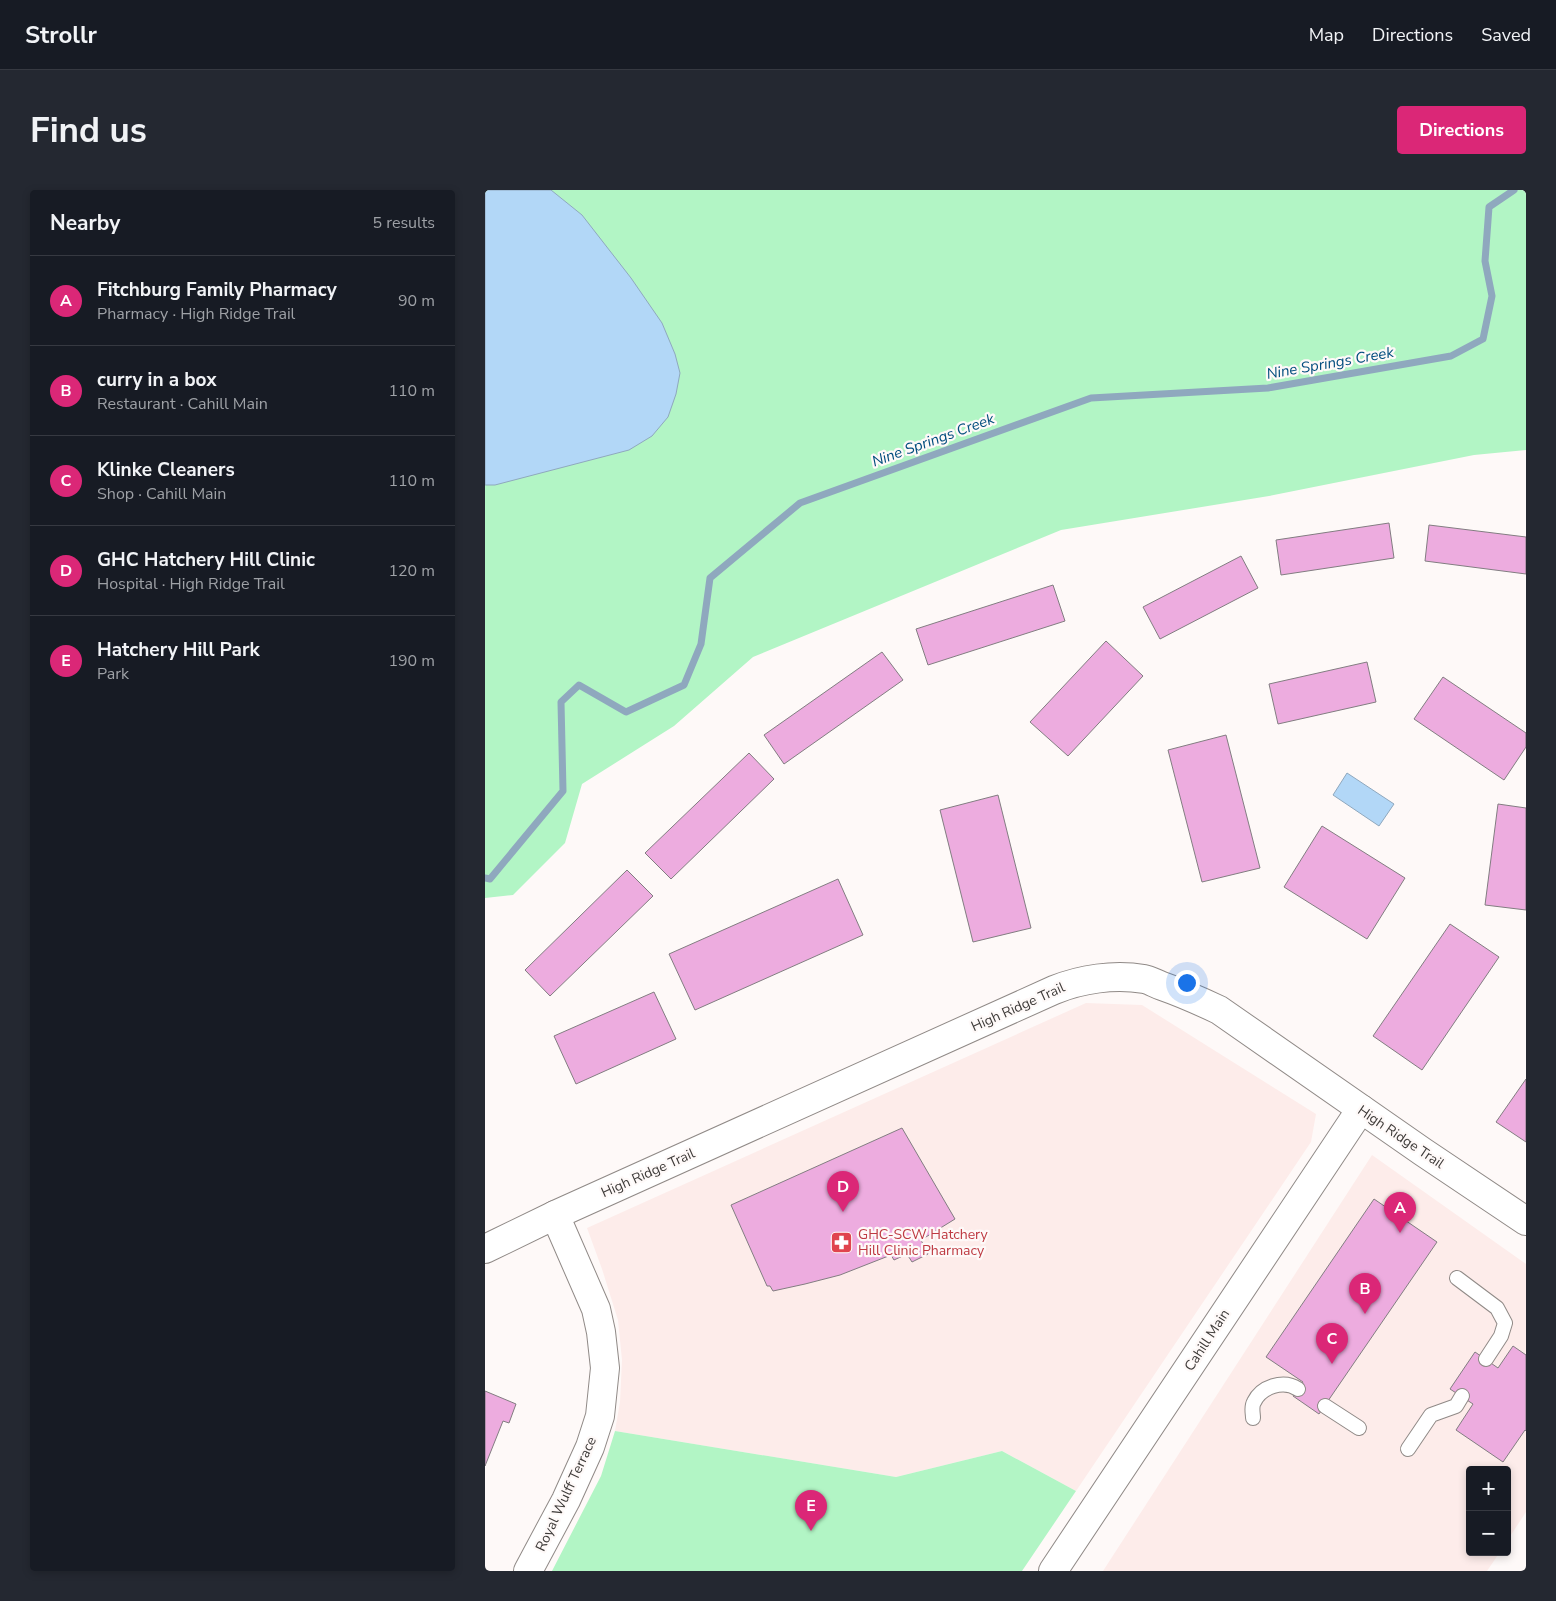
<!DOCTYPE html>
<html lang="en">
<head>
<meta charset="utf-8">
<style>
	body { margin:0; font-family:"Nunito Sans",sans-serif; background:#242831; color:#f1f3f6 }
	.controls { position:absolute; right:15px; bottom:15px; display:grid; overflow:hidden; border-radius:5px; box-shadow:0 2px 8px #0003 }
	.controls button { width:45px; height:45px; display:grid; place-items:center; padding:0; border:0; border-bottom:1px solid #363941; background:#171b24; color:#f1f3f6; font:25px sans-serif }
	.you { position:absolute; left:701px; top:792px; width:18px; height:18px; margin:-12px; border:4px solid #fff; border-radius:50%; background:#1a73e8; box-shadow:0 0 0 8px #1a73e833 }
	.badge { display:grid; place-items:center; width:32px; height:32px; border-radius:50%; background:#db2777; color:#fff; font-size:16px; font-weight:700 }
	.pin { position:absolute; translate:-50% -41px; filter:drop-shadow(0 1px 2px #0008) }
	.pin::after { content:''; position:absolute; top:26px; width:18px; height:15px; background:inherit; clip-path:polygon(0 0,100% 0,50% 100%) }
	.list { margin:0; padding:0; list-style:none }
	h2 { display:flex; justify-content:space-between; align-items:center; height:65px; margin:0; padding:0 20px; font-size:21px }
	h2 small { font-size:16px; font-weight:400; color:#9ea1a6 }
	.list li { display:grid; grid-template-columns:32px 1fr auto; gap:15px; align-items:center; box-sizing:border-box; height:90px; padding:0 20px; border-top:1px solid #363941 }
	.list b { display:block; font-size:19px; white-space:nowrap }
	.list p { margin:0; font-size:16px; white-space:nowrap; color:#9ea1a6 }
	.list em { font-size:16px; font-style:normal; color:#9ea1a6 }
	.map { position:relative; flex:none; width:1041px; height:1381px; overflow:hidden; border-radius:5px }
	header { display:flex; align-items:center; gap:30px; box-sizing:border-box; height:70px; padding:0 25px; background:#171b24; border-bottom:1px solid #363941 }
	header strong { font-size:24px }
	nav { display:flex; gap:28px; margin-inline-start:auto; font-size:18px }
	.intro { display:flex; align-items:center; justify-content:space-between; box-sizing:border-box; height:120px; padding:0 30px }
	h1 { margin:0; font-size:35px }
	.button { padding:12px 22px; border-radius:5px; background:#db2777; color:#fff; font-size:18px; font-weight:700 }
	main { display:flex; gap:30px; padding:0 30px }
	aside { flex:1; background:#171b24; border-radius:5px; box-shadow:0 2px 8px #0003 }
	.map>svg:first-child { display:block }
	.commercial { fill:#fdecea }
	.green { fill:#b2f5c5 }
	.water { fill:#b2d7f7; stroke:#8fa8be }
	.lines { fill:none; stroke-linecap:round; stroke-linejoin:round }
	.stream { stroke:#8fa8be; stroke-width:7 }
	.building { fill:#edacdf; stroke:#827d81 }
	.lane-casing { stroke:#908a87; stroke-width:16 }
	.street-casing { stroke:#908a87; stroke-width:30 }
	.lane { stroke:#fff; stroke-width:14 }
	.street { stroke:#fff; stroke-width:28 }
	.labels { text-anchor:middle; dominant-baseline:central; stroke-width:4.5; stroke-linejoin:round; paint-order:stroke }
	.street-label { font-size:14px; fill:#3e3b39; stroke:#fef9f8 }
	.health-label { font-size:14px; fill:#be3a42; stroke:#fef9f8; text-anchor:start }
	.water-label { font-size:15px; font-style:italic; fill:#004c7d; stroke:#fef9f8 }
</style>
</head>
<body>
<header>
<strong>Strollr</strong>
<nav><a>Map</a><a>Directions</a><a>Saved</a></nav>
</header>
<div class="intro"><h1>Find us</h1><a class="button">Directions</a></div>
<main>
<aside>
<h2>Nearby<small>5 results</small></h2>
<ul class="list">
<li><span class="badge">A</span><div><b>Fitchburg Family Pharmacy</b><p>Pharmacy · High Ridge Trail</p></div><em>90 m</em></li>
<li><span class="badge">B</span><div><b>curry in a box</b><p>Restaurant · Cahill Main</p></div><em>110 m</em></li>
<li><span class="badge">C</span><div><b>Klinke Cleaners</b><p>Shop · Cahill Main</p></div><em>110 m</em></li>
<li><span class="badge">D</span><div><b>GHC Hatchery Hill Clinic</b><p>Hospital · High Ridge Trail</p></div><em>120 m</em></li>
<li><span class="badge">E</span><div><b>Hatchery Hill Park</b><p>Park</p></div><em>190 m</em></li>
</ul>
</aside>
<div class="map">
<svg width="1041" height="1381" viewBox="0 0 1041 1381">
	<rect width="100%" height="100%" fill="#fef9f8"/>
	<!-- commercial -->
	<g class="commercial">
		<path d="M601 813 657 815 831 924 826 952 591 1301 517 1261 411 1287 130 1241 135 1212 137 1170 133 1130 117 1079 102 1038Z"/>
		<path d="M887 965 1041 1074V1322L1022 1351V1280H985V1362H1015L1002 1381H618Z"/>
	</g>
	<!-- green -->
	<g class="green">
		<path d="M0 0H1041V260L989 265 784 306 576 340 268 467 189 536 97 594 80 653 28 705 0 708Z"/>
		<path d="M130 1241 411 1287 517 1261 591 1301 537 1381H67L116 1286Z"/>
	</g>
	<!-- water -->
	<g class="water">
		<path d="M0 0H66L97 25 146 88 177 133 190 164 195 183 191 204 183 227 167 246 144 260 10 295H0Z"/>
		<path d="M862 583 909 614 894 636 848 605Z"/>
	</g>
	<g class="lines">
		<!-- stream -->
		<path class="stream" d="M0 688 5 689 78 601 76 512 94 495 141 522 199 495 216 454 225 388 315 313 606 208 783 198 966 166 998 149 1007 106 1000 71 1004 17 1029 0"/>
	</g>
	<!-- building -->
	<g class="building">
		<path d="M904 333 909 368 796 385 791 350Z"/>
		<path d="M944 335 1041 347V384L940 371Z"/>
		<path d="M756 366 773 398 675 449 658 417Z"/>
		<path d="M568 395 580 431 443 475 431 439Z"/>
		<path d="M621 451 658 486 583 566 545 532Z"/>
		<path d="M397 462 418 490 299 574 279 545Z"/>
		<path d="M882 472 891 512 793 534 784 494Z"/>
		<path d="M958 487 1041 543V557L1019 590 929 529Z"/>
		<path d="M741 545 775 678 717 692 683 560Z"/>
		<path d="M264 563 289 589 186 689 160 663Z"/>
		<path d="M513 605 546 738 488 752 455 620Z"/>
		<path d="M1013 614 1041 618V720L1000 715Z"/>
		<path d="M837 636 920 688 882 749 799 697Z"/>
		<path d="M142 680 168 706 65 806 40 780Z"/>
		<path d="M353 689 378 745 210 820 184 764Z"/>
		<path d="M965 734 1014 767 937 880 888 846Z"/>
		<path d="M169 802 191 849 91 894 69 846Z"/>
		<path d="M1041 889V952L1011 932Z"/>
		<path d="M417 938 470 1029 436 1050 443 1064 427 1072 422 1064 409 1070 406 1065 355 1085 320 1094 288 1101 285 1096H282L246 1015Z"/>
		<path d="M889 1009 952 1052 834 1224 808 1206 818 1192 781 1167Z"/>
		<path d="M1028 1156 1041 1165V1241L1040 1240 1018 1272 971 1240 988 1214 965 1199 990 1162 1013 1178Z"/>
		<path d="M0 1201 31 1214 24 1233 18 1231 0 1276Z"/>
	</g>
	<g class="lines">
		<defs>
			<g id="lane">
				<path d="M972 1088 1012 1118 1020 1133 1016 1146 1001 1169"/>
				<path d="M840 1216 874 1238"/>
				<path d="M768 1228C768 1223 766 1217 769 1212 776 1197 798 1189 813 1199"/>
				<path d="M923 1259 946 1225 971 1216 977 1206"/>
			</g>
			<g id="street">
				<path d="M0 1059 70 1025 569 800C596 789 629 784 659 789 665 790 671 794 677 796 697 803 715 811 734 820L938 962 1041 1031"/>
				<path d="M43 1381 81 1310 105 1257 115 1226 120 1178 116 1142 111 1119 70 1025"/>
				<path d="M568 1381 876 919"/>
			</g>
		</defs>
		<!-- lane casing -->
		<use href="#lane" class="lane-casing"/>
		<!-- street casing -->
		<use href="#street" class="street-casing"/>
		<!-- lane -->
		<use href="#lane" class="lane"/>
		<!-- street -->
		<use href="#street" class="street"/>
	</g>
	<!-- icons -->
	<defs>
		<symbol id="pharmacy-square" viewBox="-11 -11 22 22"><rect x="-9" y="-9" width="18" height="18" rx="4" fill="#e0444e" stroke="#fef9f8"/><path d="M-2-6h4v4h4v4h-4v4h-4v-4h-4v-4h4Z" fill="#fff"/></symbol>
	</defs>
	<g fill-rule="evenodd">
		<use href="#pharmacy-square" x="344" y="1040" width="25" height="25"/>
	</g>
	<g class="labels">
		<!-- street labels -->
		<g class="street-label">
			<text transform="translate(533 817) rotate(-24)">High Ridge Trail</text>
			<text transform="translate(916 947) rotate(34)">High Ridge Trail</text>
			<text transform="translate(163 983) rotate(-24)">High Ridge Trail</text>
			<text transform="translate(722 1150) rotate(-57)">Cahill Main</text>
			<text transform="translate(81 1304) rotate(-65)">Royal Wulff Terrace</text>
		</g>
		<!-- health labels -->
		<g class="health-label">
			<text x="373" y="1044">GHC-SCW Hatchery<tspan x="373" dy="16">Hill Clinic Pharmacy</tspan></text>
		</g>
		<!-- water labels -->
		<g class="water-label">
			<text transform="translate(845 173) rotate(-10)">Nine Springs Creek</text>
			<text transform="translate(448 250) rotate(-20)">Nine Springs Creek</text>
		</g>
	</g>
</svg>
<div class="controls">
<button>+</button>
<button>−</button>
</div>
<div class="you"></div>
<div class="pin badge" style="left:915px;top:1043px">A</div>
<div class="pin badge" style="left:880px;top:1124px">B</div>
<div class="pin badge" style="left:847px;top:1174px">C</div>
<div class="pin badge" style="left:358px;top:1022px">D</div>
<div class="pin badge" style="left:326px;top:1341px">E</div>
</div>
</main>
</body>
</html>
